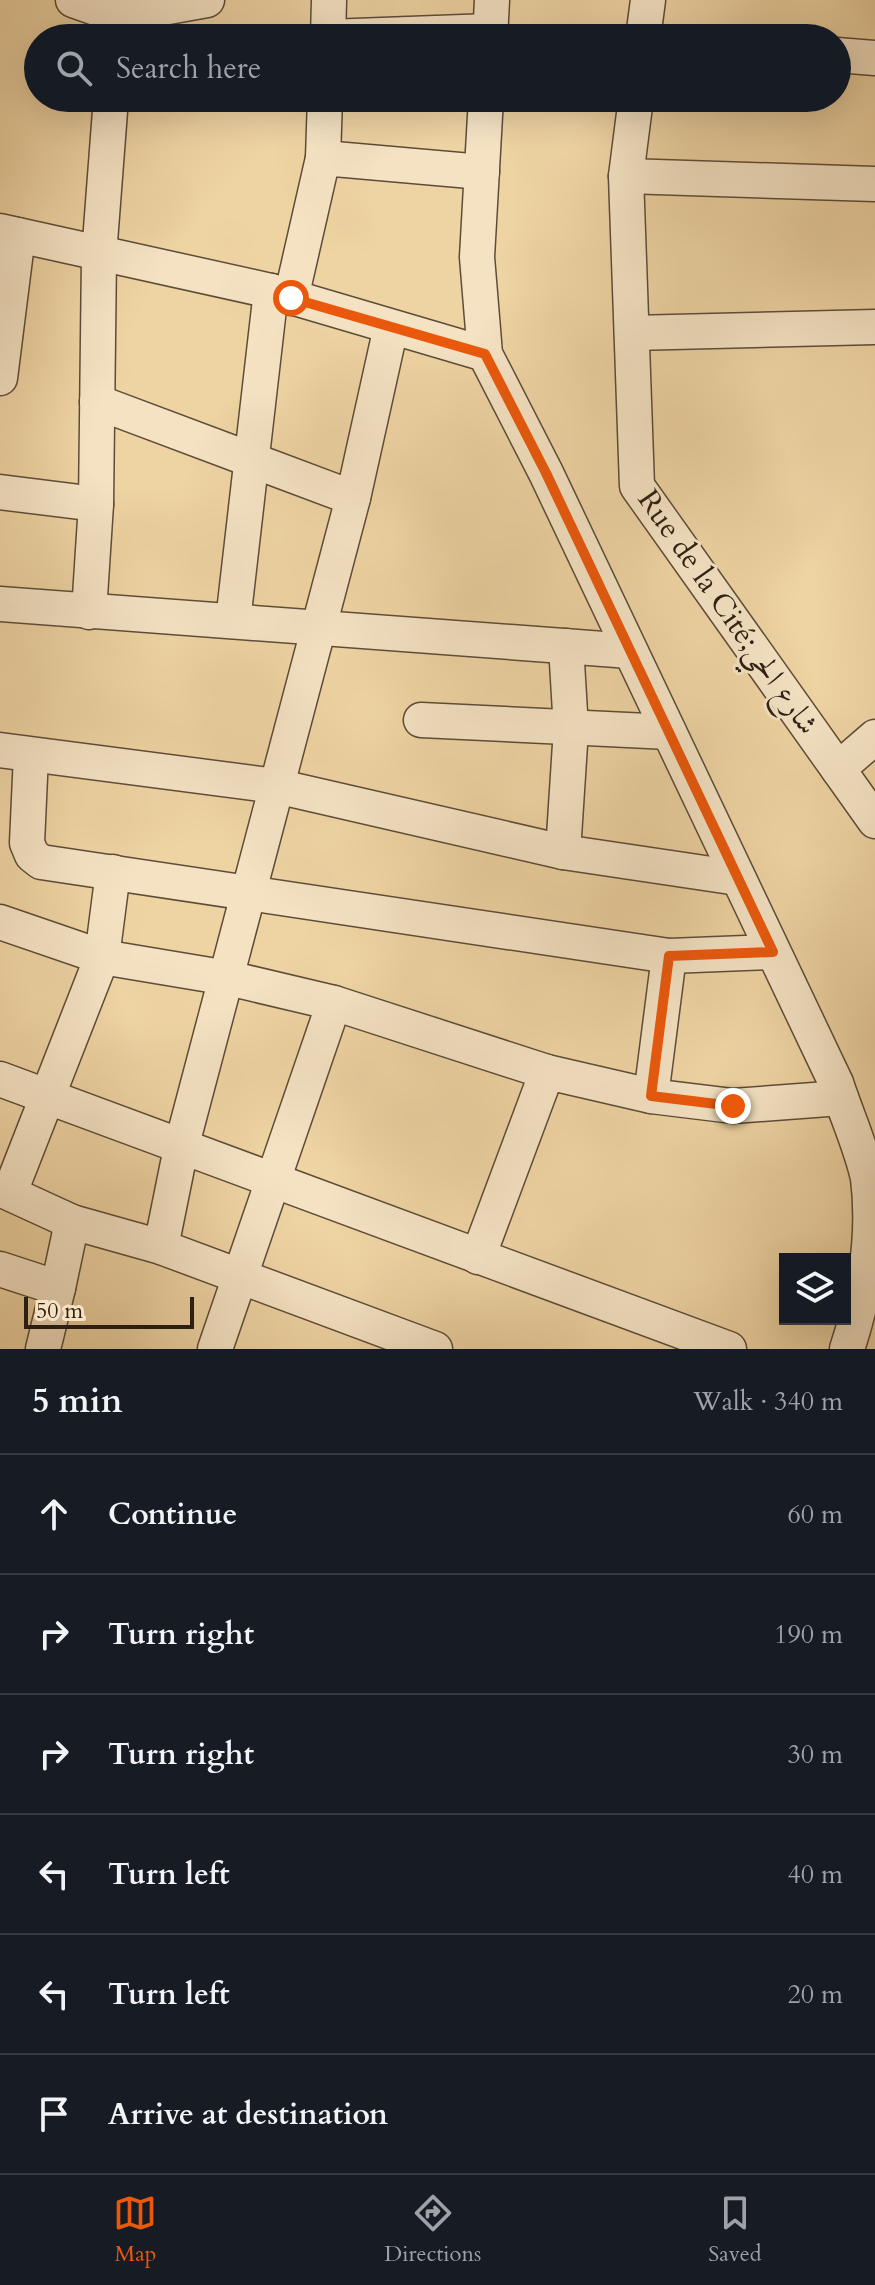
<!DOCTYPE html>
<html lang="en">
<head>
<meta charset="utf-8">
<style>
	body { margin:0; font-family:Cardo,Amiri,serif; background:#242831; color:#f1f3f6 }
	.controls { position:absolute; right:24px; bottom:24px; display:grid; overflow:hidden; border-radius:0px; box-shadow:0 8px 32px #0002 }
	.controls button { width:72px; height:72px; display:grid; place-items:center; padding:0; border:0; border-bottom:2px solid #363941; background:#171b24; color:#f1f3f6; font:40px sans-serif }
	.scale { position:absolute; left:24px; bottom:20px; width:170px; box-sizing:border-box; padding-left:8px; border:4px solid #2d1f14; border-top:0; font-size:22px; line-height:28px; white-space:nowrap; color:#2d1f14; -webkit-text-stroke:6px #f4e2c3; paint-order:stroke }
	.stop { position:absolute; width:24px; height:24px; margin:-18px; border:6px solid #ea580c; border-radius:50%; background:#fff }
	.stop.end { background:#ea580c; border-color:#fff; box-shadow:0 2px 8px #0008 }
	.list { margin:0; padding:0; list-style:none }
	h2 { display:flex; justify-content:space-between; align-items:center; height:104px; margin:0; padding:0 32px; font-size:34px }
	h2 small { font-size:26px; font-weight:400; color:#9ea1a6 }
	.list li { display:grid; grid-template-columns:52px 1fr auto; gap:24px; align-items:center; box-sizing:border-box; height:120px; padding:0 32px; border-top:2px solid #363941 }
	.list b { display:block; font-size:30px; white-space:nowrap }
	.list em { font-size:26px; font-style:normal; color:#9ea1a6 }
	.icon { flex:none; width:44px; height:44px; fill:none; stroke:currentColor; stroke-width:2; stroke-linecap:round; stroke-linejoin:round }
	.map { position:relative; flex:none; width:875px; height:1349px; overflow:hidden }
	.search { position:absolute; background:#171b24; box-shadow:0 8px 32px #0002; left:24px; right:24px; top:24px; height:88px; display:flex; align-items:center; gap:20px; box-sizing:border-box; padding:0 28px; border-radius:44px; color:#9ea1a6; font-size:30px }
	.sheet { height:824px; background:#171b24 }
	nav { display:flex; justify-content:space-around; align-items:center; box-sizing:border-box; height:112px; border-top:2px solid #363941; background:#171b24; font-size:22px; color:#9ea1a6 }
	nav a { display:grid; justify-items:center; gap:4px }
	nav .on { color:#ea580c }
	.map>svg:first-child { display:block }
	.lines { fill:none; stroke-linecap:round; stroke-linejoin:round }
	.minor-casing { stroke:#5d4c38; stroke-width:37 }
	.minor { stroke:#f4e2c3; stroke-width:34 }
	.route { stroke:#ea580c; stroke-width:10 }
	.labels { text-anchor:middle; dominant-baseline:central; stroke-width:6; stroke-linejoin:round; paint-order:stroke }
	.street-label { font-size:30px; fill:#2d1f14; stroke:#f4e2c3 }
</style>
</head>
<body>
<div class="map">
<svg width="875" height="1349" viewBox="0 0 875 1349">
	<rect width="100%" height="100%" fill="#eed3a3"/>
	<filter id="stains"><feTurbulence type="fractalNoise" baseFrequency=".0025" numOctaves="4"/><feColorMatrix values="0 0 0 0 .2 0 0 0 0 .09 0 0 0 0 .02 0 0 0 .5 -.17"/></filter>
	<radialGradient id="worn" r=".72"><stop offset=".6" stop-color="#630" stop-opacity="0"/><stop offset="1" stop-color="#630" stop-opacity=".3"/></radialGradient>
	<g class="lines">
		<defs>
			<g id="minor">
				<path d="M73 0 118 16 116 36"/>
				<path d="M121 0 118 16 207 0"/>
				<path d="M328 37 490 31"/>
				<path d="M328 38 329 0"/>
				<path d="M490 38 492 0"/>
				<path d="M643 38 648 0"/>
				<path d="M837 55 875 58"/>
				<path d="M486 98 477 257 485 354 546 473 836 1083C846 1114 861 1146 868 1178 875 1235 865 1295 847 1349"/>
				<path d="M636 98 626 176 637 486 875 821"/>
				<path d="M323 158 325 98"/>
				<path d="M626 176 875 184"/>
				<path d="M0 231 271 291 485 354"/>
				<path d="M291 298 323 158 482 172"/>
				<path d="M632 333 875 327"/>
				<path d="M0 378 18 235"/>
				<path d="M97 402 353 498 181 1148 161 1247"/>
				<path d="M0 492 96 504"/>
				<path d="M353 498 391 327"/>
				<path d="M0 604 630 651"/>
				<path d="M89 612 96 504 99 255 111 98"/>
				<path d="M233 621 271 291"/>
				<path d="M421 720 669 732"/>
				<path d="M0 750 276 786 563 852 738 878"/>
				<path d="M31 755 27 843 32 855 41 862 669 956 773 952"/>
				<path d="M838 769 875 737"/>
				<path d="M563 852 571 729 566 646"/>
				<path d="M0 922 102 957 228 978 334 1003 547 1072 651 1096 733 1106 841 1098"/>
				<path d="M0 1079 729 1349"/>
				<path d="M651 1096 669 956"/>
				<path d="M0 1189 72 1222 161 1247 435 1349"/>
				<path d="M10 1192 102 957 113 872"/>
				<path d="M478 1257 547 1072"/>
				<path d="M0 1269 58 1288 72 1222"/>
				<path d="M43 1349 58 1288"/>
				<path d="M215 1349 334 1003"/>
			</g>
		</defs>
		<!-- minor casing -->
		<use href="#minor" class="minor-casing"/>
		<!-- minor -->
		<use href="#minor" class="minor"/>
	</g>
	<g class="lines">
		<!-- route -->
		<path class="route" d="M291 298 485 354 546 473 773 952 669 956 651 1096 733 1106"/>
	</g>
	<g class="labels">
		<!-- street labels -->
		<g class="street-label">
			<text transform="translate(728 612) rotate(55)">Rue de la Cité;شارع الحي</text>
		</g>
	</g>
	<rect width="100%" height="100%" filter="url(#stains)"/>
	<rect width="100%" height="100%" fill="url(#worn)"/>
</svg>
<div class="controls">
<button><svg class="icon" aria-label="layers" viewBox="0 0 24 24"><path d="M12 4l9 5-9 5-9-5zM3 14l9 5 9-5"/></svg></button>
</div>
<div class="scale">50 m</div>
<div class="stop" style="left:291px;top:298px"></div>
<div class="stop end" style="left:733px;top:1106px"></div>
<div class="search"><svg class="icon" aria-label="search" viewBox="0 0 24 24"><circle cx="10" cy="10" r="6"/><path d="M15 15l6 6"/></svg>Search here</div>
</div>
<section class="sheet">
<h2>5 min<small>Walk · 340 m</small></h2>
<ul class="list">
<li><svg class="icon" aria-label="ahead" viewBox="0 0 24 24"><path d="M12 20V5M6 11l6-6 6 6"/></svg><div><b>Continue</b></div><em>60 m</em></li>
<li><svg class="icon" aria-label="right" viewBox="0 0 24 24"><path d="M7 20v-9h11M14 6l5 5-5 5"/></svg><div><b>Turn right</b></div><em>190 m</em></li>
<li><svg class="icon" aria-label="right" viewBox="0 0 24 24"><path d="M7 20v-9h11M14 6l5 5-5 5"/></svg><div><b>Turn right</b></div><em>30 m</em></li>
<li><svg class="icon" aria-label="left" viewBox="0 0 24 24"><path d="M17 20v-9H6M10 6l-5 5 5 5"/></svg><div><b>Turn left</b></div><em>40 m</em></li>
<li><svg class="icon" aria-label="left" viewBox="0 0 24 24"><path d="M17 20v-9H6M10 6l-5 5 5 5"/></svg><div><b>Turn left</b></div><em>20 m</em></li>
<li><svg class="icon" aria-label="arrive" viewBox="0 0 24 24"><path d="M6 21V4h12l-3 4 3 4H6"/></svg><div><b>Arrive at destination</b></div></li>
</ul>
</section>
<nav>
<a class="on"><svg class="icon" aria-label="map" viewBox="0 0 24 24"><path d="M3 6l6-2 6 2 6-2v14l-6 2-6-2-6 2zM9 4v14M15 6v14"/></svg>Map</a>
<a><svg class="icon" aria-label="directions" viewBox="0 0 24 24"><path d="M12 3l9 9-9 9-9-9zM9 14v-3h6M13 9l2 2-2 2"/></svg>Directions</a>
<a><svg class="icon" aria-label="saved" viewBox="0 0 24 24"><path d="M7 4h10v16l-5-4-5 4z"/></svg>Saved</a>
</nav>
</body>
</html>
